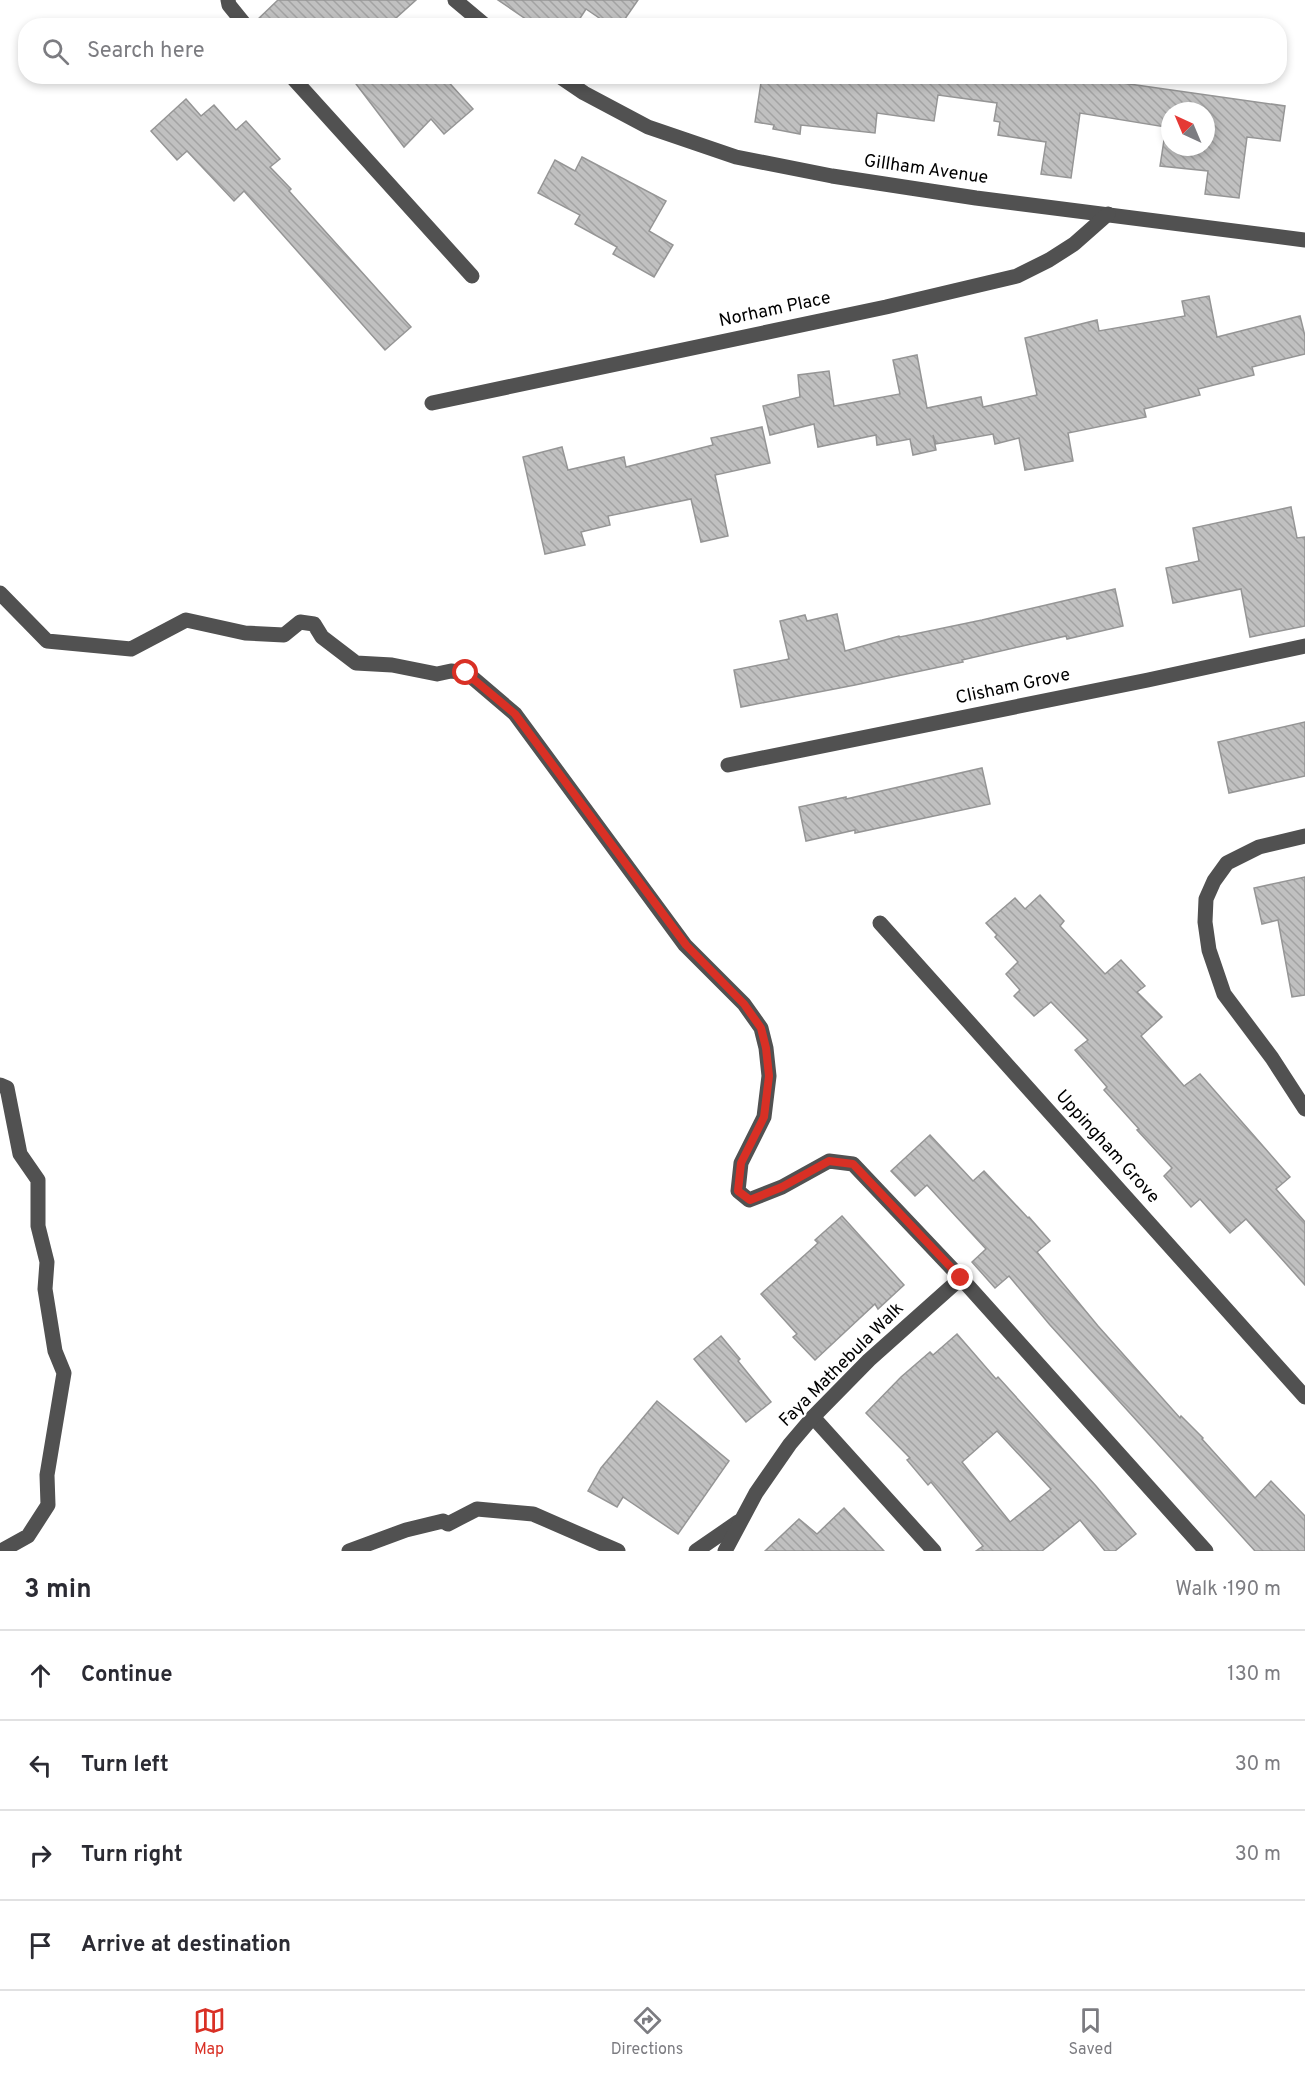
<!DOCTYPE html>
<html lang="en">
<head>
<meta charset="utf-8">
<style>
	body { margin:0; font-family:Overpass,sans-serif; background:#f2f2f3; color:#2b2b33 }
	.compass { position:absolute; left:1161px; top:102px; width:54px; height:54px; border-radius:50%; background:#fff; box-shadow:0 3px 9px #0003; rotate:316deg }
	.stop { position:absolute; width:18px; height:18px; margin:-14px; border:4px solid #d93025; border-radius:50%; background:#fff }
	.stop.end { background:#d93025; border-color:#fff; box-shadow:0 2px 6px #0008 }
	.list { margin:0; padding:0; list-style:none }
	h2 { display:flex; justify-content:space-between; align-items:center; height:78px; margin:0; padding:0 24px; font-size:26px }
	h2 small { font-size:20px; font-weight:400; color:#7c7c81 }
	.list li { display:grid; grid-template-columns:39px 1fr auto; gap:18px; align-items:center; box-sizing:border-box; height:90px; padding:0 24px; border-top:2px solid #e1e1e2 }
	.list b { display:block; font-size:22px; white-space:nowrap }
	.list em { font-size:20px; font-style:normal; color:#7c7c81 }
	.icon { flex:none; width:33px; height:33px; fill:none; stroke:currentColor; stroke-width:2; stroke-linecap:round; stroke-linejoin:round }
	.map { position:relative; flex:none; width:1305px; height:1551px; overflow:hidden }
	.search { position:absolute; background:#fff; box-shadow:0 3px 9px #0003; left:18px; right:18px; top:18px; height:66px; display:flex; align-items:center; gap:15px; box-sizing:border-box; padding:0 21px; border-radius:24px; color:#7c7c81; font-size:22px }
	.sheet { height:438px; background:#fff }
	nav { display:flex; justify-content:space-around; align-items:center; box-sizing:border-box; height:84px; border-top:2px solid #e1e1e2; background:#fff; font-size:16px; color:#7c7c81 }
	nav a { display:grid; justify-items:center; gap:3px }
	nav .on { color:#d93025 }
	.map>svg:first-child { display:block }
	.building { fill:url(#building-back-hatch); stroke:#959595; stroke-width:1.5; fill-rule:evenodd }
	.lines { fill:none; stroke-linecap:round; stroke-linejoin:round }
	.minor { stroke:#515151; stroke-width:15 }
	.route { stroke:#d93025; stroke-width:8 }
	.labels { text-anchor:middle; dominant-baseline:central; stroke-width:4.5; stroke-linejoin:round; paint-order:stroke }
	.street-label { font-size:18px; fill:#000; stroke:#fff }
</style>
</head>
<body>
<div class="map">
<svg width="1305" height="1551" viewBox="0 0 1305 1551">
	<defs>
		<pattern id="building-back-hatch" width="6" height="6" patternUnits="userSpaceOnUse" patternTransform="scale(1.5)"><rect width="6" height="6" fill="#c0c0c0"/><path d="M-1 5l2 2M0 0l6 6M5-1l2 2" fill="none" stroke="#a3a3a3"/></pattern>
	</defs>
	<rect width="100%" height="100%" fill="#fff"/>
	<!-- building -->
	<g class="building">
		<path d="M278 0H416L387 26H256L255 22Z"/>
		<path d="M498 0H638L620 26H611L586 9 575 26H536Z"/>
		<path d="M350 76H443L473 109 444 134 431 119 404 147Z"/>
		<path d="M762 76H1073L1285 106 1280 141 1247 137 1239 198 1205 194 1208 171 1160 166 1166 127 1080 113 1071 178 1041 174 1046 142 998 135 1000 122 994 121 997 103 938 95 934 121 877 113 875 133 801 125 800 134 773 129 774 125 755 122ZM1170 111H1206V147H1170Z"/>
		<path d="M186 99 201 116 214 105 236 130 246 121 280 159 270 167 291 189 289 191 411 327 385 350 244 191 234 201 187 151 177 160 151 131Z"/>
		<path d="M582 157 666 201 649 231 673 245 654 277 613 254 617 247 575 224 580 215 538 193 555 160 575 171Z"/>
		<path d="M1209 296 1217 337 1300 316 1305 336V354L1252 367 1254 375 1198 389 1200 395 1144 409 1146 417 1068 433 1073 461 1025 470 1019 438 995 444 993 434 936 444 933 435 936 450 913 455 910 439 877 445 876 435 818 447 814 424 770 435 763 406 800 397 798 375 829 371 834 406 900 394 893 360 917 355 927 408 981 397 983 407 1037 395 1025 338 1097 320 1099 331 1185 316 1182 301Z"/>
		<path d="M762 427 770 463 715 475 728 536 701 542 691 499 608 516 610 525 581 532 585 545 545 554 523 457 562 447 568 470 624 457 626 467 713 445 711 438Z"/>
		<path d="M1291 507 1297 538 1305 537V626L1250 637 1241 589 1173 603 1166 568 1199 561 1193 528Z"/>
		<path d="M1115 589 1123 626 1067 639 1066 636 962 660 963 662 855 685 741 707 734 670 789 659 780 621 805 615 807 621 837 614 845 651 899 636 900 637 982 620Z"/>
		<path d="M1305 722V776L1229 793 1218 742Z"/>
		<path d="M982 768 990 804 855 833V830L806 841 799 807 846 797V799Z"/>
		<path d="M1305 877V995L1292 997 1278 920 1262 924 1254 888Z"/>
		<path d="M1040 895 1064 921 1060 926 1105 974 1121 960 1145 986 1137 992 1162 1017 1141 1036 1184 1086 1200 1074 1290 1177 1276 1189 1305 1222V1285L1246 1219 1230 1233 1200 1199 1191 1207 1164 1176 1172 1168 1137 1130 1139 1129 1104 1090 1107 1087 1075 1050 1088 1040 1051 1002 1034 1016 1014 996 1020 990 1006 974 1018 962 995 937 997 935 986 923 1015 898 1025 909Z"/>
		<path d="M930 1135 973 1181 984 1171 1028 1218 1029 1217 1050 1241 1037 1252 1098 1326 1180 1418 1181 1416 1203 1438 1202 1439 1255 1498 1271 1481 1305 1516V1551H1255L1050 1325 1009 1276 995 1288 972 1262 986 1249 927 1185 915 1196 891 1171Z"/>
		<path d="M842 1216 904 1285 878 1309 875 1304 815 1360 793 1337 797 1334 761 1294 807 1253 818 1243 815 1240Z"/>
		<path d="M957 1334 996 1379 998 1377 1096 1486 1136 1534 1115 1551H1105L1080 1520 1042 1551H976L983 1546 931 1482 928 1485 907 1460 910 1458 866 1413 901 1377 930 1352 933 1355ZM997 1431 1051 1489 1010 1522 962 1462Z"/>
		<path d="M721 1336 740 1359 738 1361 771 1402 746 1422 694 1359Z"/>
		<path d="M657 1401 729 1461 678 1534 623 1497 617 1507 588 1491 601 1468Z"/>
		<path d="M844 1508 884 1551H765L799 1519 817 1534Z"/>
	</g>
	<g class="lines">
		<!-- minor -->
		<g class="minor">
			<path d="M228 0 229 5 246 26"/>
			<path d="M455 0 486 26"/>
			<path d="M291 76 472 276"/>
			<path d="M559 76 584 93 648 127 736 157 832 176 976 198 1305 240"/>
			<path d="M432 403 886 307 1017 276 1049 260 1074 244 1108 214"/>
			<path d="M0 593 47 641 131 649 186 620 245 633 284 635 300 622 314 624 322 637 356 663 392 665 437 674 451 671 467 673 515 714 685 945 744 1004 761 1028 766 1048 769 1076 764 1117 741 1163 738 1191 749 1200 782 1187 829 1161 853 1164 961 1278 1206 1551"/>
			<path d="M728 765 1148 680 1305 646"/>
			<path d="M1305 836 1259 847 1227 863 1214 881 1206 899 1205 922 1209 950 1224 994 1272 1058 1305 1109"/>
			<path d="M880 923 1305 1397"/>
			<path d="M0 1085 7 1088 20 1154 38 1180V1226L47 1262 45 1289 55 1351 64 1373 47 1475 48 1505 28 1536 1 1551"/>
			<path d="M813 1417 934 1551"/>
			<path d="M349 1551 406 1530 443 1521 448 1524 477 1509 533 1514 618 1551"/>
			<path d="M696 1551 738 1522"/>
			<path d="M725 1551 756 1493 790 1444 813 1417 869 1360 961 1278"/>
		</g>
	</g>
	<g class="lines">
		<!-- route -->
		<path class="route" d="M466 673 515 714 686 945 744 1004 761 1028 766 1048 769 1076 764 1117 741 1163 738 1191 750 1200 782 1187 829 1161 853 1164 961 1278"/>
	</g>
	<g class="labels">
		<!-- street labels -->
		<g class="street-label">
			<text transform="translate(926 170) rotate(8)">Gillham Avenue</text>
			<text transform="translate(775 310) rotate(-12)">Norham Place</text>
			<text transform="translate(1013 687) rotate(-12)">Clisham Grove</text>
			<text transform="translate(1107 1147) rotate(48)">Uppingham Grove</text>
			<text transform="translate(842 1365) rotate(-45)">Faya Mathebula Walk</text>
		</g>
	</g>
</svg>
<svg class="compass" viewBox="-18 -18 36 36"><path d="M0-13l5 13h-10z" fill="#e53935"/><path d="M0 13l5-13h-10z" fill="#7c7c81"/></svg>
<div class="stop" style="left:466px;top:673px"></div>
<div class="stop end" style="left:961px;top:1278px"></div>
<div class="search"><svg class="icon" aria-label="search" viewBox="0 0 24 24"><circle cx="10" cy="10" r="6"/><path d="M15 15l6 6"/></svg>Search here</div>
</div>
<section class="sheet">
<h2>3 min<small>Walk · 190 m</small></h2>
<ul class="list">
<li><svg class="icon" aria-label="ahead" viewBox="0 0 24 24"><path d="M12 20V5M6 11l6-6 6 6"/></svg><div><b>Continue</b></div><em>130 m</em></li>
<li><svg class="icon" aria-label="left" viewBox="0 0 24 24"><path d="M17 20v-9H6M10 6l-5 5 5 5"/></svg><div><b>Turn left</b></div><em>30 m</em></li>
<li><svg class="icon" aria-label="right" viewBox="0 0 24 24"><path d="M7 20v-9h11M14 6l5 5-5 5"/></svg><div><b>Turn right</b></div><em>30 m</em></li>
<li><svg class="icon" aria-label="arrive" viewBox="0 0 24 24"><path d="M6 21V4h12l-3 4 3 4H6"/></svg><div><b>Arrive at destination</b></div></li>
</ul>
</section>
<nav>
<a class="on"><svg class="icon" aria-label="map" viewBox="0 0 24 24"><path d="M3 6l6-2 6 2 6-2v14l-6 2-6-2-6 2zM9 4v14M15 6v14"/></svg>Map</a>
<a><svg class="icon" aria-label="directions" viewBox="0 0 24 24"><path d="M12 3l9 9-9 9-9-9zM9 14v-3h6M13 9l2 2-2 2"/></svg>Directions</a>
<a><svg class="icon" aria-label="saved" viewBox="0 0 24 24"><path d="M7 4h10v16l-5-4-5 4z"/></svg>Saved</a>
</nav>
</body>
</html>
